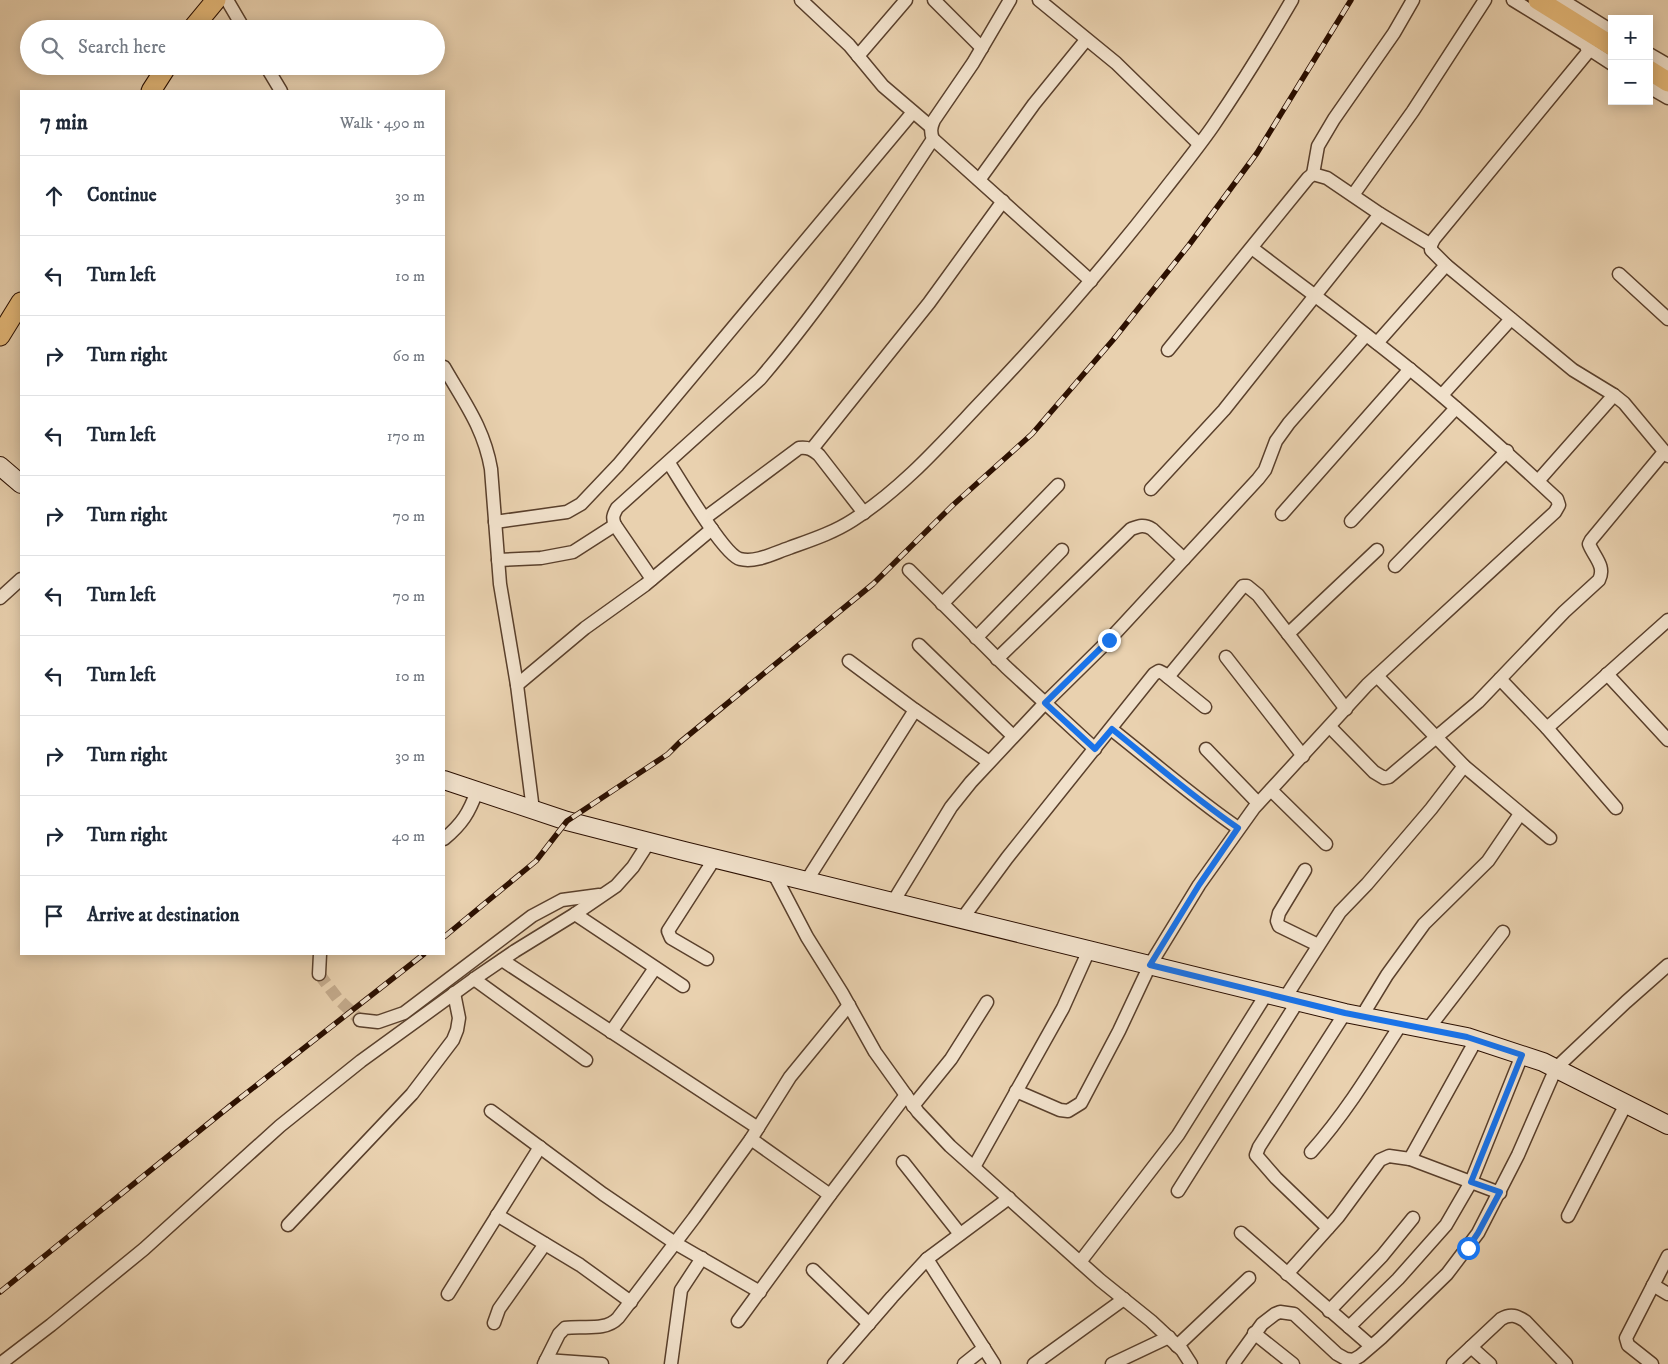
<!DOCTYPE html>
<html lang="en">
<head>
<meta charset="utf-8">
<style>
	body { margin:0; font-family:"IM FELL DW Pica",serif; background:#f6f6f7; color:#1f2937 }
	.controls { position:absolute; right:15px; top:15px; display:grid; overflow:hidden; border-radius:0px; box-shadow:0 2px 12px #0003 }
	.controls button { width:45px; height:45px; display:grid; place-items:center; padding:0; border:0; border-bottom:1px solid #e0e1e3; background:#fff; color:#1f2937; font:25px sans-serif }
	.stop { position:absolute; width:15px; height:15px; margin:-11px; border:4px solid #1a73e8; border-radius:50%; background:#fff }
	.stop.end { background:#1a73e8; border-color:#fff; box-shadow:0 1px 5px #0008 }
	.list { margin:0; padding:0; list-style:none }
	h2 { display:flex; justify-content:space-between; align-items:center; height:65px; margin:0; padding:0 20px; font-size:21px }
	h2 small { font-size:16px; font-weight:400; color:#747a83 }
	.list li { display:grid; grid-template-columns:32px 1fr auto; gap:15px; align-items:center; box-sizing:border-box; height:80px; padding:0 20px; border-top:1px solid #e0e1e3 }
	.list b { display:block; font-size:19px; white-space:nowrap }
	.list em { font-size:16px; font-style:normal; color:#747a83 }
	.icon { flex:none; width:28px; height:28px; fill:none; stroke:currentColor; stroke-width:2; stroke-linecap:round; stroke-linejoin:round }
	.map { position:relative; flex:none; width:1668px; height:1364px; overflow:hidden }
	.search { position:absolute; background:#fff; box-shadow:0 2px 12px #0003; left:20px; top:20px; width:425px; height:55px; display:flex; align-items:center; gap:12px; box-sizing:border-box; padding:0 18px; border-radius:28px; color:#747a83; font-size:19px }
	.panel { position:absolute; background:#fff; box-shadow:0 2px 12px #0003; left:20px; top:90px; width:425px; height:865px; border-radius:0px }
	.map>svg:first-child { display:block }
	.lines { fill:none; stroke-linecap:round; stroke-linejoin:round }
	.street-tunnel { stroke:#c3aa8c; stroke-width:12; stroke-dasharray:12 6; stroke-linecap:butt }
	.street-casing { stroke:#5a402c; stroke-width:15 }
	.secondary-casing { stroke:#2b0f00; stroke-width:20 }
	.primary-casing { stroke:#2b0f00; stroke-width:21 }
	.street { stroke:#f1e1cb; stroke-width:12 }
	.secondary { stroke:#f1e1cb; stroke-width:18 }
	.primary { stroke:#e4b878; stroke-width:19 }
	.rail-casing { stroke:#2b0f00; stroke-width:5.5 }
	.rail { stroke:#f1e1cb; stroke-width:4; stroke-dasharray:11; stroke-linecap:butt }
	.route { stroke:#1a73e8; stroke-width:6 }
</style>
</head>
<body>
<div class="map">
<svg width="1668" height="1364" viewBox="0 0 1668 1364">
	<rect width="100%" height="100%" fill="#e9d1af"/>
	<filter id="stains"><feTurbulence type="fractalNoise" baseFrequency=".004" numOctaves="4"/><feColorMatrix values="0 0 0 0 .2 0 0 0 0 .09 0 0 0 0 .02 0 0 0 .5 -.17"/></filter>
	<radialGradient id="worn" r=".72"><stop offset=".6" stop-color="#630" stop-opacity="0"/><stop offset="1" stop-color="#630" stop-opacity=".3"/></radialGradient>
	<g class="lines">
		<!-- street-tunnel -->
		<path class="street-tunnel" d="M319 974 338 999 360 1020"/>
		<defs>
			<g id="street">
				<path d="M227 0 244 29"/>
				<path d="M801 0 849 45 883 86 931 127"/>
				<path d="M934 0 982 48"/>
				<path d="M1010 0 973 63 934 120C931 127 930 132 933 139L1091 281"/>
				<path d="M1039 0 1116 63 1199 144"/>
				<path d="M1513 0 1586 45 1588 52 1434 239 1431 245V250L1446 265 1573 370 1614 395 1624 403 1668 456"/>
				<path d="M1562 0 1612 31"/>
				<path d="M1589 49 1612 64"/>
				<path d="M1649 54 1668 65"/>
				<path d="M858 56 906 0"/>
				<path d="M266 66 281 91"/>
				<path d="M1649 87 1668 98"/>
				<path d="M1313 174 1318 146 1334 119 1394 33 1413 0"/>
				<path d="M979 180 1034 104 1086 40"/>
				<path d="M1353 195 1413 111 1485 0"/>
				<path d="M1619 274 1668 319"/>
				<path d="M1377 343 1446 265"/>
				<path d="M1168 350 1308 178 1313 174 1327 178 1380 214 1431 245"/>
				<path d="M444 367C464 402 484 428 491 469L500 584 517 685 533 810"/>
				<path d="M1442 395 1511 319"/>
				<path d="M812 449 929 303 1003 201"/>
				<path d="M669 463C680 480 724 555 740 559 756 563 774 553 789 548 811 540 833 533 853 520 903 488 942 443 983 400 1046 334 1106 265 1162 193 1179 171 1197 149 1213 126 1241 85 1267 43 1292 0"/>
				<path d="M1538 481 1614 395"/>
				<path d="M1151 489 1224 410 1380 214"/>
				<path d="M1282 514 1410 369"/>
				<path d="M705 518 799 448C808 447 812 449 819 455L864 513"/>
				<path d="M1351 521 1456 408"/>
				<path d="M495 522 567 512 581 504 618 465 913 112"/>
				<path d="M498 560 541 558 573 552 615 525"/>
				<path d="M1395 566 1507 451"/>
				<path d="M909 570 1006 667 1095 749"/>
				<path d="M652 579 615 525C612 518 613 515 617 508L760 379C824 304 879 221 933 139"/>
				<path d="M0 598 21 579"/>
				<path d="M942 604 1058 485"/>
				<path d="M1288 634 1377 550"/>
				<path d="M976 638 1062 550"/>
				<path d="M919 645 1013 736"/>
				<path d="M1226 657 1303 756"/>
				<path d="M997 659 1131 529C1139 526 1144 524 1152 529L1184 559"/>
				<path d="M849 661 915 710 989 762"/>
				<path d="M1607 674 1668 740"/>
				<path d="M1377 676 1464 766 1550 838"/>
				<path d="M1168 677 1239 591 1243 586H1247L1258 595 1346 709"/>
				<path d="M1500 679 1547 728 1616 808"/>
				<path d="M517 685 585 628 645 585 712 529"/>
				<path d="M1330 727 1374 772 1384 778 1389 777 1478 702 1564 612 1599 580C1606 566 1594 557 1589 544L1591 540 1664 452"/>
				<path d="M1547 728 1668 620"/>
				<path d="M1111 729C1153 762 1194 798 1238 828"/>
				<path d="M1206 749 1258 803"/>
				<path d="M1271 790 1326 844"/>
				<path d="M444 839C462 824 469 813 477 791"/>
				<path d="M1305 870 1279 913 1277 921 1279 926 1318 945"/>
				<path d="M773 872 807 937 842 993 875 1052 918 1112 950 1146 1100 1280 1151 1321 1182 1350 1191 1364"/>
				<path d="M807 880 915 710"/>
				<path d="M893 902 951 807 971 782 1045 703 1109 640 1258 479 1265 470 1276 441 1289 423 1366 335"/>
				<path d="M575 914 683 986"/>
				<path d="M962 919 1007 858 1154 674 1159 671 1163 673 1205 707"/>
				<path d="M707 959 671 938 668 931 715 858"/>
				<path d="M502 960 758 1128"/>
				<path d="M319 974 320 954"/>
				<path d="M474 979 586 1060"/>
				<path d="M1285 998 1340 912 1367 884 1431 809 1464 766"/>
				<path d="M1362 1016 1387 975 1424 924 1488 861 1520 814"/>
				<path d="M360 1020 378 1022 404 1013 532 916 562 900 599 895"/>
				<path d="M1428 1029 1503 932"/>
				<path d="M611 1032 655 968"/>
				<path d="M1016 1091 1060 1110 1068 1111 1081 1103 1119 1031 1150 965 1199 885 1254 808 1367 685 1555 512 1559 505 1557 499C1517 462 1477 425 1435 390 1376 340 1313 295 1252 248"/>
				<path d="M913 1106 951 1059 987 1002"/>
				<path d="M491 1111 603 1194 675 1243 760 1292"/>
				<path d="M751 1139 830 1195"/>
				<path d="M1311 1152C1346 1113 1373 1068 1401 1024"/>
				<path d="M1410 1159 1476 1040"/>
				<path d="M903 1162 960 1234"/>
				<path d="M974 1167 1063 1008 1089 950"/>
				<path d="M1178 1191 1298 1001"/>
				<path d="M497 1215 580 1265 631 1302"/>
				<path d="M1568 1216 1626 1104"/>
				<path d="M288 1225 412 1094 453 1040 457 1030 459 1018 454 993"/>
				<path d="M1328 1228 1276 1178 1256 1155 1259 1147 1345 1013"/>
				<path d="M1241 1233 1371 1346"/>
				<path d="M927 1259 994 1364"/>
				<path d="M1080 1262 1178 1135 1267 993"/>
				<path d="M813 1270 869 1324"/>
				<path d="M1287 1274 1338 1217 1380 1160 1389 1156 1410 1159 1500 1193"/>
				<path d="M1653 1285 1668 1294"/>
				<path d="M448 1294 540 1147"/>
				<path d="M1329 1311 1382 1256 1413 1218"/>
				<path d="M738 1321 830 1195 906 1095"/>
				<path d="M494 1323 499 1309 545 1244"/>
				<path d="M1349 1327 1398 1279 1446 1225 1471 1182 1522 1055"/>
				<path d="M1254 1333 1293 1364"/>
				<path d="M1177 1346 1249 1278"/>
				<path d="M1471 1347 1490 1364"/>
				<path d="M546 1360 602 1364"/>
				<path d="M0 1364 51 1325 144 1249 280 1126 361 1061 474 979 515 951 575 914 616 886 633 867 649 842"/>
				<path d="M544 1364 559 1334 565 1328C582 1325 605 1332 618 1318L694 1218 751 1139 790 1077 849 1005"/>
				<path d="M671 1364 681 1290 702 1258"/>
				<path d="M834 1364 892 1297 927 1259 1009 1198"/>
				<path d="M964 1364 984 1348"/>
				<path d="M1034 1364 1124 1299"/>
				<path d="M1112 1364 1169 1337"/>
				<path d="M1233 1364 1262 1324 1275 1314 1280 1312 1294 1314 1337 1354 1346 1359 1353 1360 1360 1356 1381 1338 1447 1274 1478 1233 1518 1155 1556 1068 1626 1002 1668 965"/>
				<path d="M1453 1364 1501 1319C1511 1313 1517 1316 1525 1321L1566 1364"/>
				<path d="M1652 1364 1628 1345 1626 1338 1668 1256"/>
			</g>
			<g id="secondary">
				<path d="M0 466 21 484"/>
				<path d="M444 780 567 821 684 851 1345 1013 1467 1037 1543 1062 1668 1125"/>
			</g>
			<g id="primary">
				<path d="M1538 0 1612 46"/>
				<path d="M192 29 216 0"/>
				<path d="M1649 70 1668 82"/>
				<path d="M151 91 167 66"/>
				<path d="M0 336 21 302"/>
			</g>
		</defs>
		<!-- street casing -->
		<use href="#street" class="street-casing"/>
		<!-- secondary casing -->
		<use href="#secondary" class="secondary-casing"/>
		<!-- primary casing -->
		<use href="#primary" class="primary-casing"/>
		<!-- street -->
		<use href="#street" class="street"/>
		<!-- secondary -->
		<use href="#secondary" class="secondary"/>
		<!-- primary -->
		<use href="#primary" class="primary"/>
		<defs>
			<g id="rail">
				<path d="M444 937 536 861 567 821 668 754 679 743 873 584 953 505 1032 434 1113 340 1189 245 1257 153 1351 0"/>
				<path d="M0 1292 230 1106 424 954"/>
			</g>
		</defs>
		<!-- rail casing -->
		<use href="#rail" class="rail-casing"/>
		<!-- rail -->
		<use href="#rail" class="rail"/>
	</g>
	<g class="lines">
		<!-- route -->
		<path class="route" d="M1109 640 1045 703 1095 749 1112 729C1153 762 1194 798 1238 828L1199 885 1150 965 1345 1013 1467 1037 1522 1055 1471 1182 1500 1192 1478 1233 1468 1248"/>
	</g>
	<rect width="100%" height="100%" filter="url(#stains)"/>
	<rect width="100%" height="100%" fill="url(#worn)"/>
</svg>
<div class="controls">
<button>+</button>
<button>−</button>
</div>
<div class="stop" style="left:1468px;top:1248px"></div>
<div class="stop end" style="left:1109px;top:640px"></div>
<div class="search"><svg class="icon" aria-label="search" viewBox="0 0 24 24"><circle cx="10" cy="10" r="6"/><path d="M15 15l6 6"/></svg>Search here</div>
<section class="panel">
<h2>7 min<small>Walk · 490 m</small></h2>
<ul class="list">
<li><svg class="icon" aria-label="ahead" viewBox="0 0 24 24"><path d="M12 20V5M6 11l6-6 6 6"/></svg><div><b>Continue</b></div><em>30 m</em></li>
<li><svg class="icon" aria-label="left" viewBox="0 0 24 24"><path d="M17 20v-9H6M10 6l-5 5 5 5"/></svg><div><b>Turn left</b></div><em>10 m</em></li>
<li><svg class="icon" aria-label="right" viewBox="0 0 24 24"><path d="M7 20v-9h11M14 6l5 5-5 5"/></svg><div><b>Turn right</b></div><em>60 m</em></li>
<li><svg class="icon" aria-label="left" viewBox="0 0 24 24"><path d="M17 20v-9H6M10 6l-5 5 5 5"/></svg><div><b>Turn left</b></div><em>170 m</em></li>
<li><svg class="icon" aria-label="right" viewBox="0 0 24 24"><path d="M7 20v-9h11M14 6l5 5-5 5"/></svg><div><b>Turn right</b></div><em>70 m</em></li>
<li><svg class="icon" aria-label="left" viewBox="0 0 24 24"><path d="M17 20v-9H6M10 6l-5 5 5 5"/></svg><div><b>Turn left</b></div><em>70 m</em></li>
<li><svg class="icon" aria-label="left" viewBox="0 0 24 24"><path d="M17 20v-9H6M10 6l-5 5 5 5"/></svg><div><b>Turn left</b></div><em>10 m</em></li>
<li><svg class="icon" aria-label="right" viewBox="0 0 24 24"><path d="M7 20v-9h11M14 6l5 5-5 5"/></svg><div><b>Turn right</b></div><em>30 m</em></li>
<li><svg class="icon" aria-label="right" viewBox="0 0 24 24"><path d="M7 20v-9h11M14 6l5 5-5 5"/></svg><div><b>Turn right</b></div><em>40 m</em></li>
<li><svg class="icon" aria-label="arrive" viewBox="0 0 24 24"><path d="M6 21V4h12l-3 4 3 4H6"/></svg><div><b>Arrive at destination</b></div></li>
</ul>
</section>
</div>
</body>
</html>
